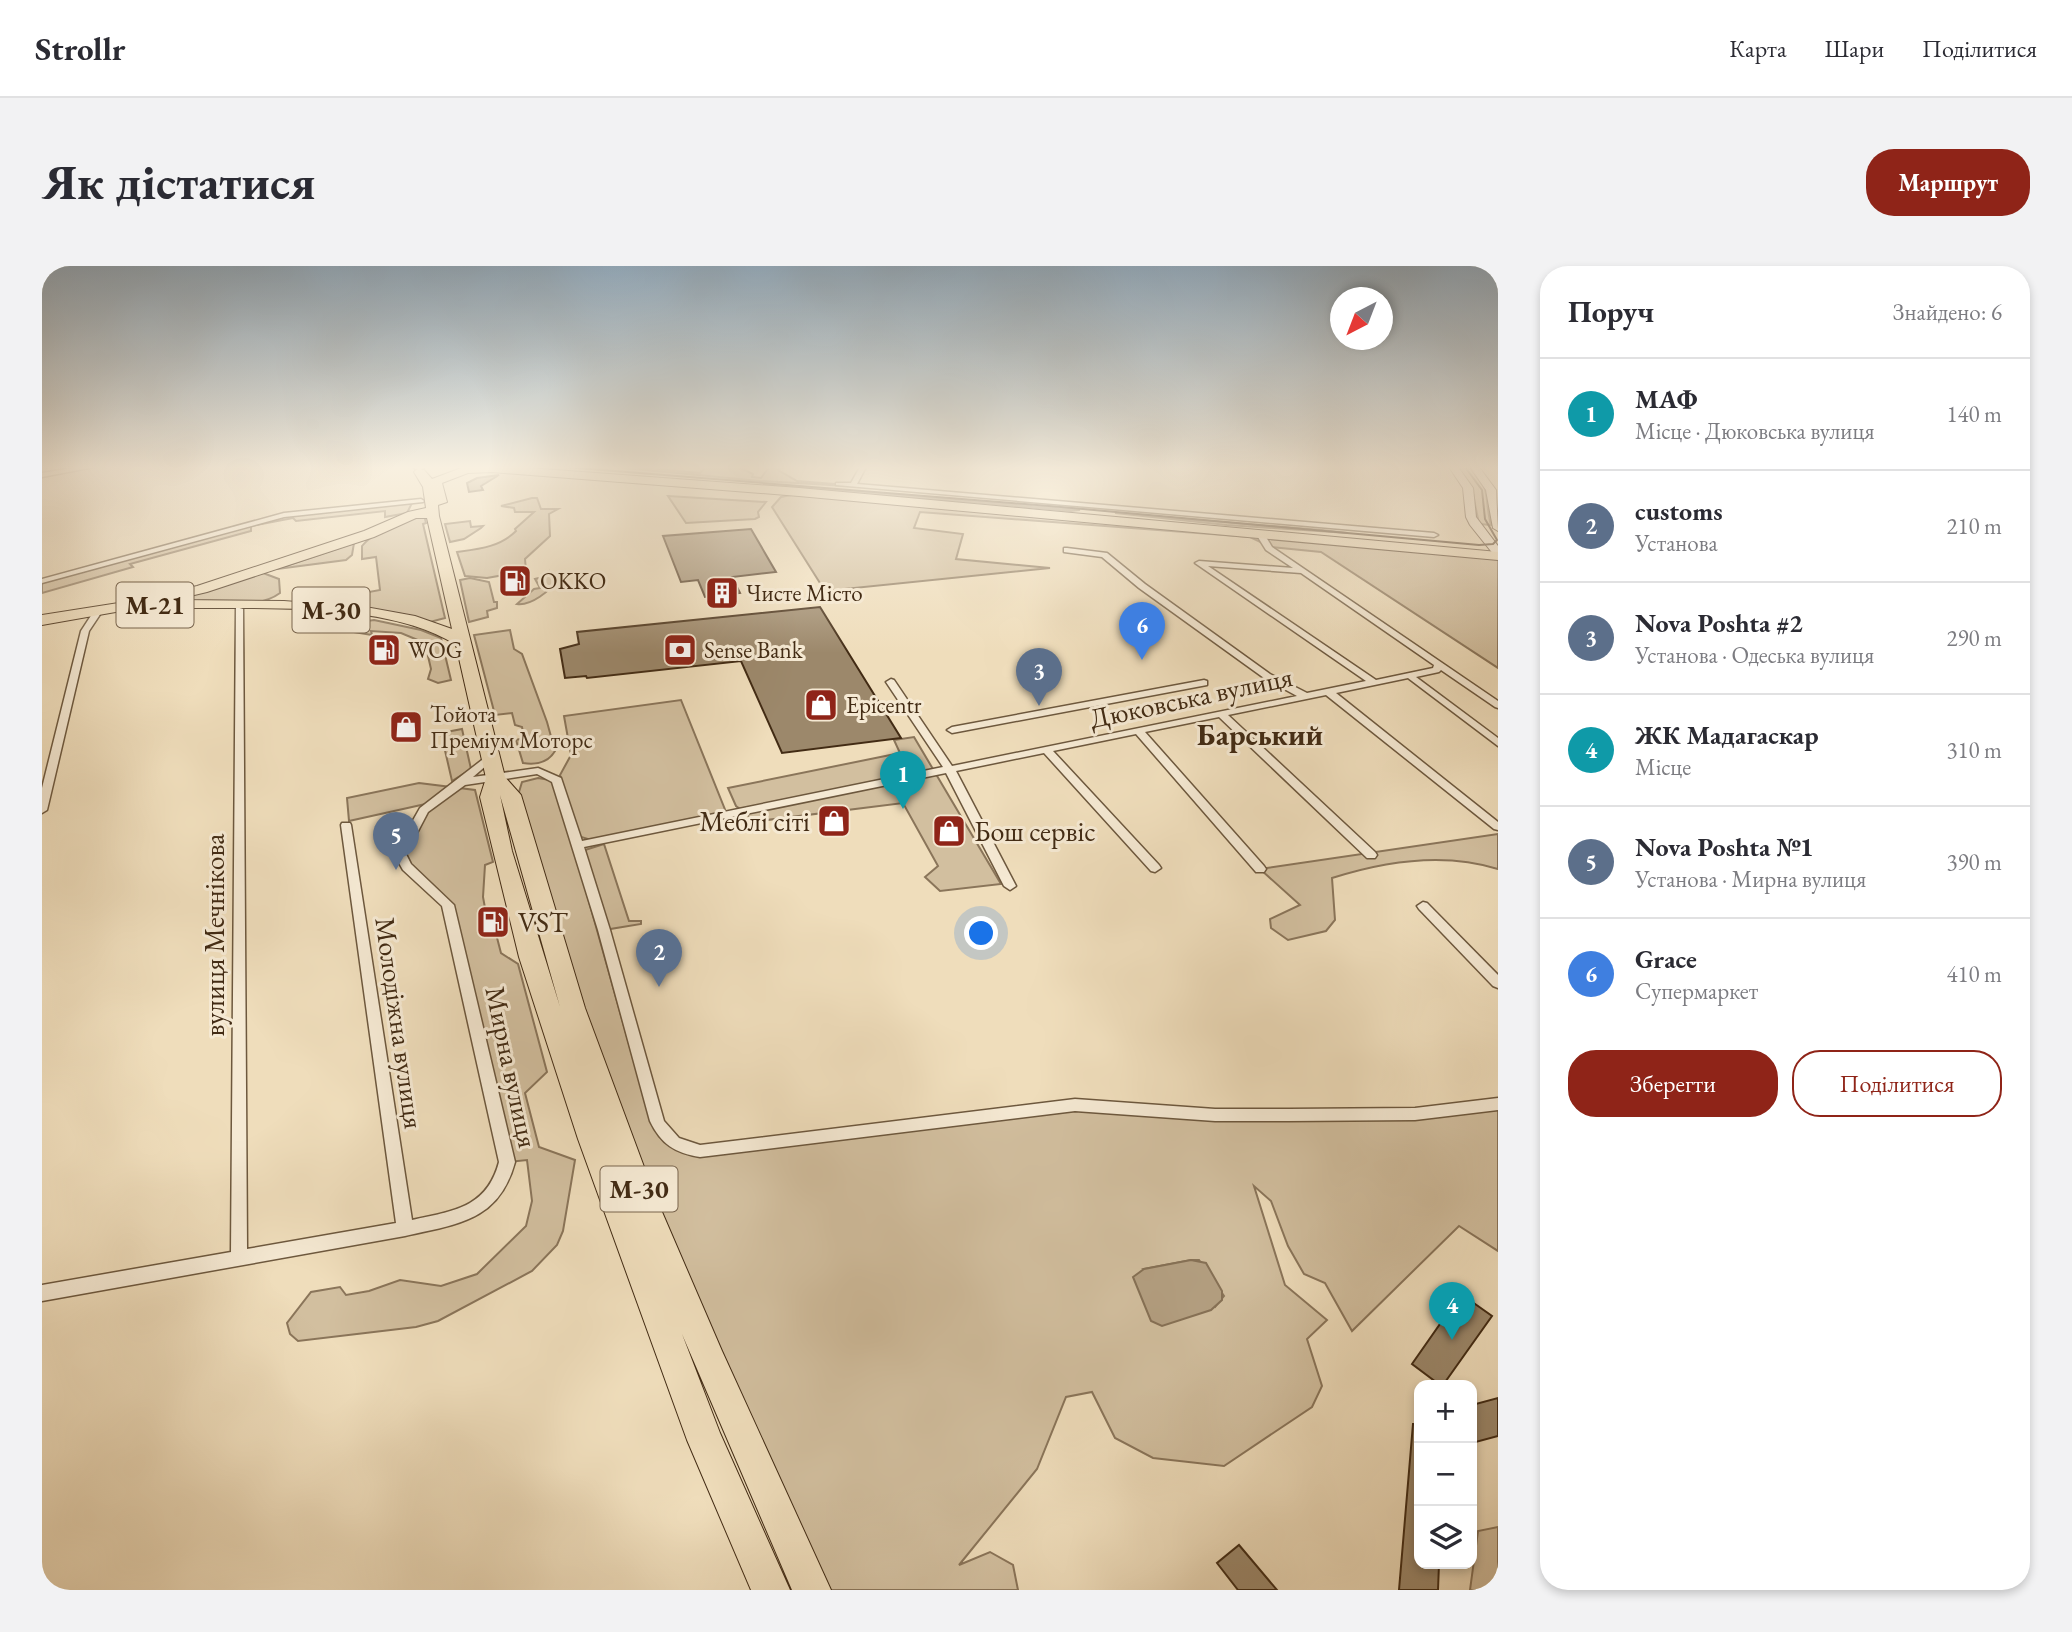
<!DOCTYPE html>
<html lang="uk">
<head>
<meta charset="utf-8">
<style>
	body { margin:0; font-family:"EB Garamond",serif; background:#f2f2f3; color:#2b2b33 }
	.controls { position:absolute; right:21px; bottom:21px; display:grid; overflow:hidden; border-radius:14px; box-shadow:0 4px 10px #0003 }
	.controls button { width:63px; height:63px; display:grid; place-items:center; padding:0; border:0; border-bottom:2px solid #e1e1e2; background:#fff; color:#2b2b33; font:35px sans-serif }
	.compass { position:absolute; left:1288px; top:21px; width:63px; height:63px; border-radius:50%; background:#fff; box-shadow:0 4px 10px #0003; rotate:222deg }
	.you { position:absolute; left:940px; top:668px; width:24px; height:24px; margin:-18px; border:5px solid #fff; border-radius:50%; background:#1a73e8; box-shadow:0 0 0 10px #1a73e833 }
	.badge { display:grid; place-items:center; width:46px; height:46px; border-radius:50%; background:#8f2418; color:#fff; font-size:23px; font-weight:700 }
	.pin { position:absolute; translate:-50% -58px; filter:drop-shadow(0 2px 4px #0008) }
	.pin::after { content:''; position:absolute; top:37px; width:24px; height:21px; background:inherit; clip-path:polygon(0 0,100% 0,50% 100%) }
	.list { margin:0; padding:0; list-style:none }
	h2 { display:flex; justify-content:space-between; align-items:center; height:91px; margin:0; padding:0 28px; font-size:30px }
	h2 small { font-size:23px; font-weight:400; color:#7c7c81 }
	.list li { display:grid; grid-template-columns:46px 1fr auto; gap:21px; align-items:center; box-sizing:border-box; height:112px; padding:0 28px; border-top:2px solid #e1e1e2 }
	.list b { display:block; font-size:26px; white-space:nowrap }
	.list p { margin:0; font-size:23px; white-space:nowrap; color:#7c7c81 }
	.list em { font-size:23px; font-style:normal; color:#7c7c81 }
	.actions { display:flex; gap:14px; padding:21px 28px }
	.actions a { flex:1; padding:16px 0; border:2px solid #8f2418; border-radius:28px; text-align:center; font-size:24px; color:#8f2418 }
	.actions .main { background:#8f2418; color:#fff }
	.icon { flex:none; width:38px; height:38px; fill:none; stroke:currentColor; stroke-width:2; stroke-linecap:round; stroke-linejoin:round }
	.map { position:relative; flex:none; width:1456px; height:1324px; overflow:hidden; border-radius:28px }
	header { display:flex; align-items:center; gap:42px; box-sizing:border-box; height:98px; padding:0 35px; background:#fff; border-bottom:2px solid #e1e1e2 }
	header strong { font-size:33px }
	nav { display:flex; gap:38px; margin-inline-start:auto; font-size:24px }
	.intro { display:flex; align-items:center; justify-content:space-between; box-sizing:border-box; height:168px; padding:0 42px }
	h1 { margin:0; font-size:49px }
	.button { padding:18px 32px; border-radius:28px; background:#8f2418; color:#fff; font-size:24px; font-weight:700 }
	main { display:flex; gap:42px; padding:0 42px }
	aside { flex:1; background:#fff; border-radius:28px; box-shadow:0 4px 10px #0003 }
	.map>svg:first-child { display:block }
	.green { fill:#d2bf9f; stroke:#8a755a; stroke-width:2; fill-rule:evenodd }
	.water { fill:#b4a082; stroke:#867156; stroke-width:2 }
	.building { fill:#9c886b; stroke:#422b14; stroke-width:2 }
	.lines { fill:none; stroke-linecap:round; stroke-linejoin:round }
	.street-casing { stroke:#6d583e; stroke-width:3 }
	.secondary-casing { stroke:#422b14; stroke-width:2 }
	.primary-casing { stroke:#422b14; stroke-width:3 }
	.highway-casing { stroke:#422b14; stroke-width:2 }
	.street { fill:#f5e9d3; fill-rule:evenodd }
	.secondary { fill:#f5e9d3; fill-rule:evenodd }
	.primary { fill:#efddbb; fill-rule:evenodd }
	.highway { fill:#efddbb; fill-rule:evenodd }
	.tram { stroke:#422b14; stroke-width:2 }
	.labels { text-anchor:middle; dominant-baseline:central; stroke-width:6; stroke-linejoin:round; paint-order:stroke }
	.far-poi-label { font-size:23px; fill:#422b14; stroke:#f5e9d3; text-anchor:start }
	.shield { fill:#f5e9d3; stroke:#78644d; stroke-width:2 }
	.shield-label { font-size:26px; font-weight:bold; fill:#422b14 }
	.street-label { font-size:28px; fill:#422b14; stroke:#f5e9d3 }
	.poi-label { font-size:28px; fill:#422b14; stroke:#f5e9d3; text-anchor:start }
	.far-district-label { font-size:30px; font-weight:bold; fill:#422b14; stroke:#f5e9d3 }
</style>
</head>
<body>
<header>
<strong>Strollr</strong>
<nav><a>Карта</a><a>Шари</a><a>Поділитися</a></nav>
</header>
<div class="intro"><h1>Як дістатися</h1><a class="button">Маршрут</a></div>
<main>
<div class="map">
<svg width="1456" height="1324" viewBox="0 0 1456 1324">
	<rect width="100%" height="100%" fill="#efddbb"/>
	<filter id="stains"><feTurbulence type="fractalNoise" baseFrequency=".00286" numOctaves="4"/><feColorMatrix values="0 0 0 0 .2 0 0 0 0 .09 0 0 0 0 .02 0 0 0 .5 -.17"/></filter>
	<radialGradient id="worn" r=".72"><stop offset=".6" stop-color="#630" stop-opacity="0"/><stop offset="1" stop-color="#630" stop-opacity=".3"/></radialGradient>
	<!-- green -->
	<g class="green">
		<path d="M595 201 658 207 664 201H697L711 208 710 211 719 212 727 201H741L736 204 755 215 856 223 718 215 583 202Z"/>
		<path d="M1414 201H1428C1450 222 1442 234 1449 259L1437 258 1430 223Z"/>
		<path d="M721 218 1038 244 1029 245Z"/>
		<path d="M754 228 1456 292V402L1279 286 1229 281 1208 271 878 246 872 262 921 268 914 293 1008 302 783 325 730 241 739 231Z"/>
		<path d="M626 230 724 236 716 246 717 251 713 253 644 257Z"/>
		<path d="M490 232H495L499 243H516L507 248 508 270 483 293 484 305 445 312 423 310 415 286C437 283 458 281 474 265L473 263 492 246H473L472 242 459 240Z"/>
		<path d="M371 235 365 247 343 251V245L254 255 251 252 209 260V265L88 298 91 301 0 327V315L242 249Z"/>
		<path d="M1073 247 1280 264 1306 267 1185 259Z"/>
		<path d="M382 249 384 257 381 258 403 352 388 356 360 348 316 341V328L338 324 334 291 320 293V280C332 265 363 252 382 249Z"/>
		<path d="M428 255 429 261 441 260 439 262 422 273 408 276 403 258Z"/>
		<path d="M312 277 310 289 304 294 235 303Z"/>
		<path d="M507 305 509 309H514L516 313C508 325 489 340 475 338L492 323 498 322 493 313 501 311 500 308Z"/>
		<path d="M221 307 237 313 238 327C214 345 170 336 142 335L149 329Z"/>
		<path d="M428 312 447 316 452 336H455V342L445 345 446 351 427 356 418 314Z"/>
		<path d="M332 354 379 364 399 372 409 414 396 417 386 413 389 403 383 377 359 367 329 365 330 369 311 366V361L318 356Z"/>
		<path d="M468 364 472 383 480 388 505 456 513 485C506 497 494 499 481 497L474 474 482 472 480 461 473 459 470 447 453 449 432 369Z"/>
		<path d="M639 434 684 546 549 574 536 570 518 509 529 489 522 450Z"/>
		<path d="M420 463 429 503 410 515 399 467Z"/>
		<path d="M872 471 959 618 898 625 883 611 896 600 861 537 709 556 706 549 694 540 686 522 858 487 852 474Z"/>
		<path d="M496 512 508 514 515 522 607 849 641 882 1033 839 1247 849 1456 838V985L1417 960 1310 1065 1283 1017 1262 1008 1246 980 1229 935 1212 920 1243 1019 1285 1054 1265 1073 1280 1120 1270 1141 1182 1200 1111 1192 1073 1172 1050 1126 1024 1131 995 1203 917 1299 948 1286 971 1299 976 1324H782L582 864 493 588 477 526 480 516ZM1149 994H1157L1182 1030 1173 1041 1102 1003Z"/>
		<path d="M377 517 433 524 451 596 443 599 441 631 447 664H453L459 687 476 698 505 806 483 827 497 881 533 894 521 965 515 979 490 1005 396 1055 374 1061 256 1075 248 1068 245 1057 269 1026 298 1021 304 1029 327 1025 358 1014 399 1020 435 1008 484 960 490 935 485 894 465 896 406 639 358 588 388 537 307 555 305 532Z"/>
		<path d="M1456 568V603C1402 586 1343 595 1290 612L1293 654 1284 665 1246 674 1229 662 1228 653 1258 639 1218 603Z"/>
		<path d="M562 578 587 655H599V658L562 664 543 584Z"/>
		<path d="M1456 1261V1324H1428L1436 1265Z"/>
	</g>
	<!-- water -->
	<path class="water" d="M1149 994 1164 997 1180 1025V1034L1169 1044 1120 1060 1109 1055 1091 1011 1102 1003Z"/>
	<!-- building -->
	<g class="building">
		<path d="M457 209 439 220 441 224 427 226 425 217 435 212Z"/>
		<path d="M709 263 734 306 690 311 698 327 663 331 656 314 639 316 621 270Z"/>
		<path d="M778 341 859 472 740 487 699 395 545 412 544 410 523 412 518 383 537 378 535 366Z"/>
		<path d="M1419 1028 1450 1050 1401 1119H1398L1370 1098Z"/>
		<path d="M1456 1132V1170L1430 1177V1139Z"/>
		<path d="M1371 1158H1377V1298H1397L1396 1324H1357Z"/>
		<path d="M1197 1279 1235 1324H1196L1175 1297Z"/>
	</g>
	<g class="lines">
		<defs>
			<g id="street">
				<path d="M36 201H52L0 211V207Z"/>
				<path d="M818 201H824L815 218 1392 267 1396 269 1392 271 794 219V217H809Z"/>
				<path d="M379 233 382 235 381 236 242 251 0 317V313L242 247Z"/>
				<path d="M1215 266H1221L1230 281 1456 435V442L1453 441 1399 404 1397 406 1374 411 1456 472V480L1366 412 1294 427 1456 556V564L1452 563 1284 429 1186 449 1333 586 1335 589 1333 592H1325L1177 451 1103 466 1222 600 1224 603 1222 606H1214L1094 468 1011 485 1117 599 1119 602 1113 606 1109 605 1002 487 914 505 974 620 968 624 962 620 904 507 542 581 568 664 622 855 637 872 658 879 1033 833 1173 843H1247L1373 842 1456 832V844L1373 854 1247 855H1173L1033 845 658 891C633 887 619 878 608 855L556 664 510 516 495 508 423 519 386 546 364 588 369 598 412 639 473 896C457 955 416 958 363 970L0 1035V1019L189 986 194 341 201 343 205 983 354 957 299 559 300 557H308L309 559 370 954C411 945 445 942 457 896L400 640 361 604 352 588 378 542 449 487 454 490 453 492 431 511 496 502 519 512 540 575 901 501 844 416 849 413 852 414 910 500 1255 430 1222 412 1097 322 1060 291 1022 286V282H1025L1065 287 1103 318 1228 408 1265 427 1324 415 1153 297 1157 295 1251 302 1224 284 1214 268ZM1166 300 1259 307 1392 399 1391 402 1334 414Z"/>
				<path d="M52 345 59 347 47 365 5 544 0 547V522L39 365Z"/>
				<path d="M1162 414 1165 415V419L910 467 905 464 910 461Z"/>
				<path d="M1381 636 1385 637 1456 709V722L1451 720 1377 643 1375 640Z"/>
			</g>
			<g id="secondary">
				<path d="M1407 201H1416L1431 222 1434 251 1456 280V290L1452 289 1428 259 1424 251 1421 222Z"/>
				<path d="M1428 201H1437L1454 224 1456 265 1451 262 1444 224Z"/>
			</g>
			<path id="primary" d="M371 201H381L382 202 377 205Z"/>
			<path id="highway" d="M422 201H473L757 222 1456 286V294L757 230 450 206 426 207 400 217 405 236 396 239 397 250 463 511 479 529 543 742 611 925 680 1085 789 1324H750L640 1068 678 1167 748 1324H709L645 1174 536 873 477 691 438 531 444 512 414 379C346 335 217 343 136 342L129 338 136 334 242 335 329 342 373 350 410 363 385 252H374L332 271 165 326 102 341 0 359V349L102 333 155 320 322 265 366 246 384 242 381 221 372 206 374 204H382L390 213ZM458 529 518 741 470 585Z"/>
		</defs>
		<!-- street casing -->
		<use href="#street" class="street-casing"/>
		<!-- secondary casing -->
		<use href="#secondary" class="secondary-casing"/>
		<!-- primary casing -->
		<use href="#primary" class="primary-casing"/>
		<!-- highway casing -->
		<use href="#highway" class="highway-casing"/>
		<!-- street -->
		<use href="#street" class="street"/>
		<!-- secondary -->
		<use href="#secondary" class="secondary"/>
		<!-- primary -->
		<use href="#primary" class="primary"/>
		<!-- highway -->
		<use href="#highway" class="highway"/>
		<!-- tram -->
		<path class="tram" d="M523 201 1019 241 1437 279 1451 278 1455 274 1443 253 1440 224 1423 201"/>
	</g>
	<!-- sky -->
	<linearGradient id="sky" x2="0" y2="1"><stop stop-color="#93acbf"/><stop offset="0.52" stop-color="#f8f0e0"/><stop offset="1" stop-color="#f8f0e0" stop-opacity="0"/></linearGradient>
	<rect width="1456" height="387" fill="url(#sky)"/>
	<!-- icons -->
	<defs>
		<symbol id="fuel-square" viewBox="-11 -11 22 22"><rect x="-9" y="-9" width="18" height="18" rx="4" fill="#8f2418" stroke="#f5e9d3"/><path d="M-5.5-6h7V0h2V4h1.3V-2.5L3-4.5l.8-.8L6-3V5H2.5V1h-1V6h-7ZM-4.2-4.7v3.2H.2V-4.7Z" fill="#fff"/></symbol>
		<symbol id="building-square" viewBox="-11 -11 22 22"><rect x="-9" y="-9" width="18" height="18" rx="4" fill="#8f2418" stroke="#f5e9d3"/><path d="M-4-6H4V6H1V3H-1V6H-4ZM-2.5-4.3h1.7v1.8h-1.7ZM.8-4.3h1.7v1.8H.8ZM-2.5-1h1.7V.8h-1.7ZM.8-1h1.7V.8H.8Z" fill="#fff"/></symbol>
		<symbol id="bank-square" viewBox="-11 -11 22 22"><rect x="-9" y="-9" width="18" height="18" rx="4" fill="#8f2418" stroke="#f5e9d3"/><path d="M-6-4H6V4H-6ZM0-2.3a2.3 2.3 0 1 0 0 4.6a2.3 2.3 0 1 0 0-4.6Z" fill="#fff"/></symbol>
		<symbol id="shop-square" viewBox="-11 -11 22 22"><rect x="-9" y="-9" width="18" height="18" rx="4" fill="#8f2418" stroke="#f5e9d3"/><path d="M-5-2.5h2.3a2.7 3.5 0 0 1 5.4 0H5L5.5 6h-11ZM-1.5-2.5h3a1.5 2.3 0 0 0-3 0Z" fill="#fff"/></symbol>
	</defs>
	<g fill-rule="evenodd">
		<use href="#fuel-square" x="454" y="296" width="38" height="38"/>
		<use href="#building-square" x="661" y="308" width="38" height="38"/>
		<use href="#fuel-square" x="323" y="365" width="38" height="38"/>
		<use href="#bank-square" x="619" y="365" width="38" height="38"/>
		<use href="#shop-square" x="760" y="420" width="38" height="38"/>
		<use href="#shop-square" x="345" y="442" width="38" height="38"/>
		<use href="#shop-square" x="773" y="536" width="38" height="38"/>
		<use href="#shop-square" x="888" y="546" width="38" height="38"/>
		<use href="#fuel-square" x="432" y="637" width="38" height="38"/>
	</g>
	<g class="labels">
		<!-- far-poi labels -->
		<g class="far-poi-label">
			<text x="498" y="315">OKKO</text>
			<text x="704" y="327">Чисте Місто</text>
			<text x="366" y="384">WOG</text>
			<text x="662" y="384">Sense Bank</text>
			<text x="804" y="439">Epicentr</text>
			<text x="388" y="448">Тойота<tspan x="388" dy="26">Преміум Моторс</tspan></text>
		</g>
		<!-- shield labels -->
		<g class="shield">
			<rect x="74.5" y="316.5" width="77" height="45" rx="5"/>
			<rect x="250.5" y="321.5" width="77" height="45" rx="5"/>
			<rect x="558.5" y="900.5" width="77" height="45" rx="5"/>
		</g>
		<g class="shield-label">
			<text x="113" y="339">М-21</text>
			<text x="289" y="344">М-30</text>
			<text x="597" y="923">М-30</text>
		</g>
		<!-- street labels -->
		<g class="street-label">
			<text transform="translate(1149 431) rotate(-12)">Дюковська вулиця</text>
			<text transform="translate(172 669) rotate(-90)">вулиця Мечнікова</text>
			<text transform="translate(358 757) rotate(82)">Молодіжна вулиця</text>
			<text transform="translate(470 801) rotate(78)">Мирна вулиця</text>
		</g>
		<!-- poi labels -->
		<g class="poi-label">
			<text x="768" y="555" text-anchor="end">Меблі сіті</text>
			<text x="932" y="565">Бош сервіс</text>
			<text x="476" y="656">VST</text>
		</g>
		<!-- far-district labels -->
		<g class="far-district-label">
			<text x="1218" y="468">Барський</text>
		</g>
	</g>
	<rect width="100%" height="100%" filter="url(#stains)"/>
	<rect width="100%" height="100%" fill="url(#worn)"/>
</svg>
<div class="controls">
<button>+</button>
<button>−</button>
<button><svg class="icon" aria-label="layers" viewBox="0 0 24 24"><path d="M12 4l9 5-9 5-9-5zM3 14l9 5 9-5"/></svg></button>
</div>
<svg class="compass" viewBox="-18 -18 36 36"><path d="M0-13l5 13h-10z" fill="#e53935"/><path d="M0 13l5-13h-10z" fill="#7c7c81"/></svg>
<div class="you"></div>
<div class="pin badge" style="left:861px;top:543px;background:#0f9aa8">1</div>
<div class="pin badge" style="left:617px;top:721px;background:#5c6f8a">2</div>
<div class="pin badge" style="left:997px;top:440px;background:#5c6f8a">3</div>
<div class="pin badge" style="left:1410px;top:1074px;background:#0f9aa8">4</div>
<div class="pin badge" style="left:354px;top:604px;background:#5c6f8a">5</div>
<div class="pin badge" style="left:1100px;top:394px;background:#3f7fe0">6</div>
</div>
<aside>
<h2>Поруч<small>Знайдено: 6</small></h2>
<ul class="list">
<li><span class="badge" style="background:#0f9aa8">1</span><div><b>МАФ</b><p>Місце · Дюковська вулиця</p></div><em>140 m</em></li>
<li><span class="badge" style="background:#5c6f8a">2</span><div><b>customs</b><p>Установа</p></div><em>210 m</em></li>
<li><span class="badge" style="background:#5c6f8a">3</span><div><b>Nova Poshta #2</b><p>Установа · Одеська вулиця</p></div><em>290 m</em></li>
<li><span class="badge" style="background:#0f9aa8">4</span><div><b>ЖК Мадагаскар</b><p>Місце</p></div><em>310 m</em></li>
<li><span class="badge" style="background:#5c6f8a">5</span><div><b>Nova Poshta №1</b><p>Установа · Мирна вулиця</p></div><em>390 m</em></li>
<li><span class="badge" style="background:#3f7fe0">6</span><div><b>Grace</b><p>Супермаркет</p></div><em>410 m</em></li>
</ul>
<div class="actions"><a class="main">Зберегти</a><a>Поділитися</a></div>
</aside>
</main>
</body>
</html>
